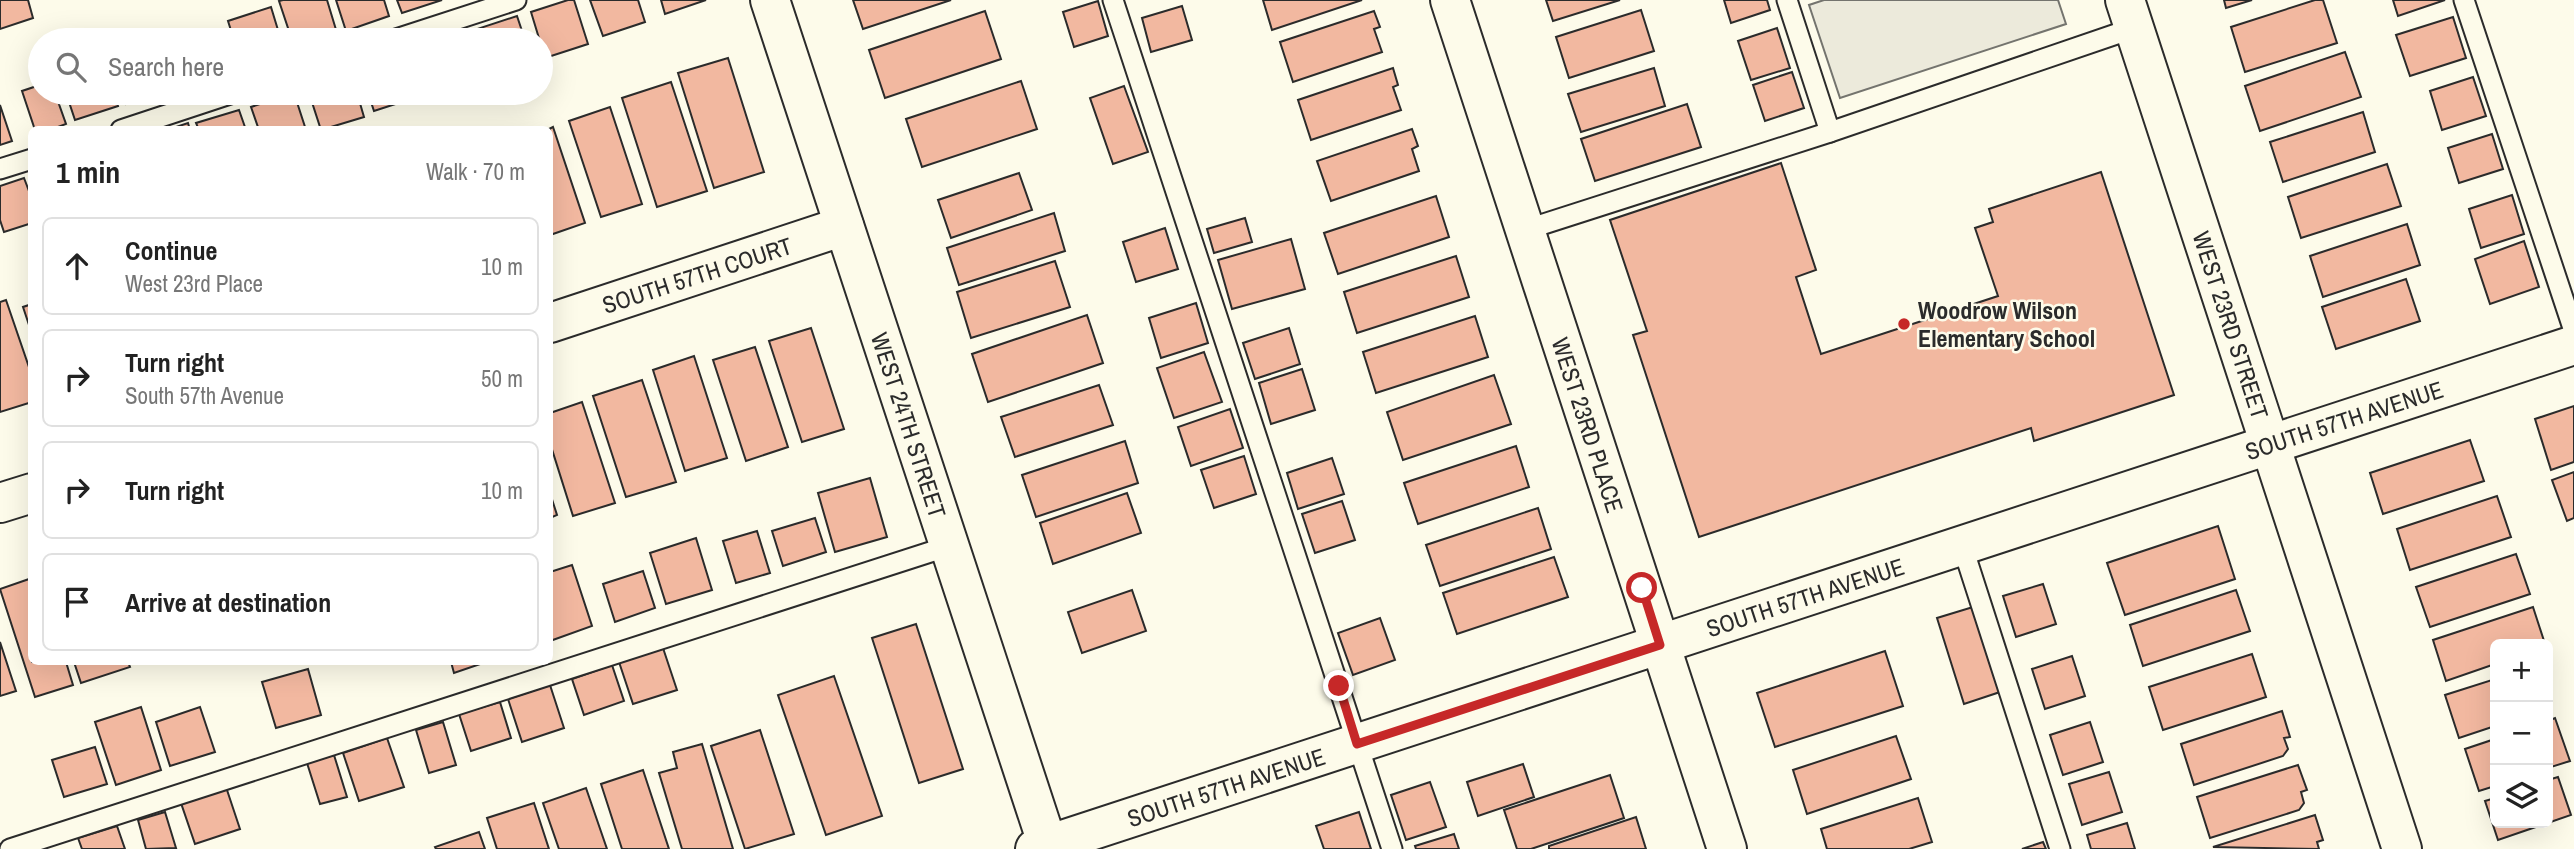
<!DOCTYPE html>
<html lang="en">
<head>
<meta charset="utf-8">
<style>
	body { margin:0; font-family:"Archivo Narrow",sans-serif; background:#f6f6f6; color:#222 }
	.controls { position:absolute; right:21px; bottom:21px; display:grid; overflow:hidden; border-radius:10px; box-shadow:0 7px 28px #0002 }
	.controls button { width:63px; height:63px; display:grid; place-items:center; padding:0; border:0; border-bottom:2px solid #e0e0e0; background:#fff; color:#222; font:35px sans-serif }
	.stop { position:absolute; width:21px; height:21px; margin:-16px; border:5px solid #c62828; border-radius:50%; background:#fff }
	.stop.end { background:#c62828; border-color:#fff; box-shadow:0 2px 7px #0008 }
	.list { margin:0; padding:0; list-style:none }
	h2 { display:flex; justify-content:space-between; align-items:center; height:91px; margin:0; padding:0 28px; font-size:30px }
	h2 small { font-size:23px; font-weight:400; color:#767676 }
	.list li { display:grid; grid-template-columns:46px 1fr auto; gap:21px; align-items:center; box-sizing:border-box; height:98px; margin:0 14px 14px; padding:0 14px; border:2px solid #e0e0e0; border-radius:10px }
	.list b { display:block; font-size:26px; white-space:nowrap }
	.list p { margin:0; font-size:23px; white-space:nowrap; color:#767676 }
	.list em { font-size:23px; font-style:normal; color:#767676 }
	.icon { flex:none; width:38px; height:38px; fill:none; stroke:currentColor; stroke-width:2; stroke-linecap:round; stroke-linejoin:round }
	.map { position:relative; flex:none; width:2574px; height:849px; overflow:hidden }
	.search { position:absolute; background:#fff; box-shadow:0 7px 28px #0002; left:28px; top:28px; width:525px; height:77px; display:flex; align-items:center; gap:18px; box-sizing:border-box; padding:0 24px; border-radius:38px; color:#767676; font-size:26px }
	.panel { position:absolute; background:#fff; box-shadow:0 7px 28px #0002; left:28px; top:126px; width:525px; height:539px; border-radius:10px }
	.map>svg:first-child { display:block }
	.parking { fill:#eceadb; stroke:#74746e; stroke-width:2 }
	.building { fill:#f2b8a0; stroke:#2b2b2b; stroke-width:2 }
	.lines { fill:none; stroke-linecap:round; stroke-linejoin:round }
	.service-casing { stroke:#2b2b2b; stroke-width:23 }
	.minor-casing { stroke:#2b2b2b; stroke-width:42 }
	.service { stroke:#fdfbea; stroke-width:19 }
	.minor { stroke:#fdfbea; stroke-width:38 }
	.route { stroke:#c62828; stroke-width:9 }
	.poi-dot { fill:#c62828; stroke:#fdfbea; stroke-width:2.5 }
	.labels { text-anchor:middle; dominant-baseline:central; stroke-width:5; stroke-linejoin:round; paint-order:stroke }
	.street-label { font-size:24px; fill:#2b2b2b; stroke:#fdfbea }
	.poi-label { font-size:24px; font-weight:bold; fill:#2b2b2b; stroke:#fdfbea; text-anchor:start }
</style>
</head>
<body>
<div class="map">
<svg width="2574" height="849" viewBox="0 0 2574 849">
	<rect width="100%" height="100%" fill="#fdfbea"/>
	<!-- parking -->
	<path class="parking" d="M1824 0H2058L2066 24 1840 98 1809 5Z"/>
	<!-- building -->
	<g class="building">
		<path d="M0 0H28L33 18 0 29Z"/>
		<path d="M283 0H327L337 33 314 40H292L279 1Z"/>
		<path d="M336 0H384L389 16 346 31Z"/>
		<path d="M397 0H442L402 13Z"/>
		<path d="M568 0H574L588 44 545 58 531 12Z"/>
		<path d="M590 0H638L645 22 603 36Z"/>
		<path d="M661 0H706L665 14Z"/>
		<path d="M853 0H951L863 29Z"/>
		<path d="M1263 0H1362L1272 30Z"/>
		<path d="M1546 0H1620L1553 21Z"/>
		<path d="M1724 0H1767L1770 10 1731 23Z"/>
		<path d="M2224 0H2252L2226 8Z"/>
		<path d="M2315 0H2323L2337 43 2245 72 2231 27Z"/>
		<path d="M2393 0H2445L2398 16Z"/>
		<path d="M1098 1 1108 36 1074 47 1063 12Z"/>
		<path d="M1182 6 1192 40 1151 52 1142 18Z"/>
		<path d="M271 7 281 40H234L228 21Z"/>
		<path d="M1641 10 1654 51 1569 78 1556 37Z"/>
		<path d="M985 11 1001 59 885 98 869 50Z"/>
		<path d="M1374 11 1380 27 1374 29 1382 52 1293 82 1280 42Z"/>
		<path d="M517 16 525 40H478L474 30Z"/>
		<path d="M2453 17 2466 58 2410 76 2396 35Z"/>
		<path d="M1777 28 1790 68 1751 80 1738 41Z"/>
		<path d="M213 30 217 40H181Z"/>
		<path d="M459 33 462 40H436Z"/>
		<path d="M2345 52 2361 97 2260 131 2245 86Z"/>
		<path d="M728 58 764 172 714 188 678 73Z"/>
		<path d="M1393 68 1398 85 1393 87 1401 110 1311 140 1298 100Z"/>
		<path d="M1654 68 1665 106 1581 132 1568 94Z"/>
		<path d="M1792 72 1804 108 1765 121 1753 85Z"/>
		<path d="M2473 77 2486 116 2442 130 2430 91Z"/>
		<path d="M1021 81 1037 129 922 167 906 119Z"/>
		<path d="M671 82 707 191 657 207 622 98Z"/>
		<path d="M40 85V93H55L66 124 50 130H35L22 91Z"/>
		<path d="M1124 86 1148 152 1113 164 1090 98Z"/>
		<path d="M66 93H114L118 106 75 120Z"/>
		<path d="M122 93H160L126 104Z"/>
		<path d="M294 93 306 130H259L251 107Z"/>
		<path d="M309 93H357L364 117 321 130Z"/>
		<path d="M368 93H416L417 97 374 111Z"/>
		<path d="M1687 104 1701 147 1595 181 1581 139Z"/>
		<path d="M0 105 12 141 0 145Z"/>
		<path d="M610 107 642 204 601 217 569 121Z"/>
		<path d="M239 110 246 130H199L196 123Z"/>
		<path d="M2363 112 2375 152 2283 182 2270 142Z"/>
		<path d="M188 123 190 130H167Z"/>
		<path d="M553 127 585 223 550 235V130H547Z"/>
		<path d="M1412 129 1418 146 1412 149 1419 171 1331 201 1317 161Z"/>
		<path d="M2492 134 2503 169 2459 183 2448 148Z"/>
		<path d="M1781 163 1816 270 1796 277 1821 354 1998 296 1975 228 1993 222 1989 209 2101 172 2174 395 2034 441 2031 428 1699 537 1633 335 1647 331 1610 220Z"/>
		<path d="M2387 164 2401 206 2301 238 2288 197Z"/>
		<path d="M1019 173 1032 210 951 238 938 200Z"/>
		<path d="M24 178 32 199V223L4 232 0 220V186Z"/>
		<path d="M2512 195 2524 234 2481 248 2469 209Z"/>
		<path d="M1436 196 1449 237 1338 274 1324 233Z"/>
		<path d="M1054 213 1065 251 959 285 947 248Z"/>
		<path d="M1245 218 1252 242 1214 253 1207 229Z"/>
		<path d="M2407 224 2420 265 2323 297 2310 256Z"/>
		<path d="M1165 228 1178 269 1136 282 1123 242Z"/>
		<path d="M1291 239 1305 289 1232 309 1218 260Z"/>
		<path d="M2524 241 2539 287 2490 304 2475 259Z"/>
		<path d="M1456 256 1469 297 1357 333 1344 292Z"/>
		<path d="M1055 261 1070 307 971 338 957 292Z"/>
		<path d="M2406 279 2420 321 2336 349 2322 307Z"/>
		<path d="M6 300 32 376V402L0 412V302Z"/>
		<path d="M1196 303 1208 343 1161 358 1149 318Z"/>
		<path d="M32 304V334L23 307Z"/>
		<path d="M1087 315 1103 363 988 402 972 354Z"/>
		<path d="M1475 316 1488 357 1376 393 1363 352Z"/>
		<path d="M811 328 844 429 802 442 769 341Z"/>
		<path d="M1289 328 1300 364 1255 379 1243 343Z"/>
		<path d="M755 347 788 447 746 461 713 360Z"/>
		<path d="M1204 352 1222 402 1174 418 1157 368Z"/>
		<path d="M694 356 727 458 685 471 653 370Z"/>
		<path d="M1302 369 1315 410 1271 424 1259 383Z"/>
		<path d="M1494 375 1511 424 1403 460 1387 412Z"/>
		<path d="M642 380 676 482 626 497 593 396Z"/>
		<path d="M1099 385 1113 425 1015 457 1001 417Z"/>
		<path d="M582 402 615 503 573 516 550 443V413Z"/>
		<path d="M2574 406V462L2551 470 2535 419Z"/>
		<path d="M1230 409 1243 448 1191 466 1178 427Z"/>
		<path d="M2470 440 2484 481 2383 514 2370 473Z"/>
		<path d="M1125 441 1138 483 1036 517 1022 475Z"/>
		<path d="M1516 446 1529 487 1418 524 1404 483Z"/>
		<path d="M1244 456 1256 494 1214 508 1201 470Z"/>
		<path d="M1332 458 1344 494 1298 509 1287 473Z"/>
		<path d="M2574 472V518L2567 521 2552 480Z"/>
		<path d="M870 478 887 537 835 552 818 493Z"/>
		<path d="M550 493 557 515 550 518Z"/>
		<path d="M1127 493 1141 533 1053 564 1040 523Z"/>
		<path d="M2497 496 2511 537 2410 570 2397 529Z"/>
		<path d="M1342 501 1355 540 1315 553 1302 514Z"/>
		<path d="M1538 508 1551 549 1440 586 1426 545Z"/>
		<path d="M815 518 826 552 783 566 772 531Z"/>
		<path d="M2218 526 2235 579 2125 615 2107 563Z"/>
		<path d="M757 531 770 573 736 583 723 541Z"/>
		<path d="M696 538 712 590 666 604 650 553Z"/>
		<path d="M2516 554 2530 594 2430 627 2416 587Z"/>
		<path d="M1554 557 1568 597 1457 634 1443 593Z"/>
		<path d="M572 565 592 626 550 641V572Z"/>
		<path d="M643 571 655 608 615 622 603 584Z"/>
		<path d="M32 578V662H66L73 685 35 697 0 589Z"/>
		<path d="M2043 584 2056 624 2016 637 2003 596Z"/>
		<path d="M1132 590 1146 631 1082 653 1068 612Z"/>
		<path d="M2236 590 2250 631 2143 666 2130 625Z"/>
		<path d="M1973 607 2000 692 1964 704 1937 618Z"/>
		<path d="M2533 607 2545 644H2495V664L2446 681 2433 640Z"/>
		<path d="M1380 618 1395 660 1353 675 1338 633Z"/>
		<path d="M916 624 963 769 919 783 872 638Z"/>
		<path d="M0 642 16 691 0 696Z"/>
		<path d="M663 648 677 690 633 704 619 662Z"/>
		<path d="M1885 651 1903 706 1775 747 1757 693Z"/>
		<path d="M2252 654 2266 697 2163 730 2149 687Z"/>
		<path d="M2072 656 2085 696 2045 709 2032 669Z"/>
		<path d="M74 662H128L130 667 81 683Z"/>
		<path d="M451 662H486L454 673Z"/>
		<path d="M612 665 624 701 584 715 572 679Z"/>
		<path d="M308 669 321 715 276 728 262 682Z"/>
		<path d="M834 676 882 816 826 835 778 695Z"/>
		<path d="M2495 679V726L2459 738 2445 695Z"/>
		<path d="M550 685 564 728 522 742 508 699Z"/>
		<path d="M500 702 511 738 471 751 459 714Z"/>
		<path d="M141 707 161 770 116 785 95 722Z"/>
		<path d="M200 707 215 752 170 766 156 722Z"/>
		<path d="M2282 711 2290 737 2284 738 2288 749 2283 756 2194 785 2181 744Z"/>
		<path d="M2555 718 2570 761 2548 768V721Z"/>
		<path d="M443 722 456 765 429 773 416 730Z"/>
		<path d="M2090 722 2103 762 2063 775 2050 735Z"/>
		<path d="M760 730 794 834 745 849 711 746Z"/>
		<path d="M1896 736 1911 779 1807 814 1793 770Z"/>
		<path d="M387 738 404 787 359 801 343 753Z"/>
		<path d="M2495 739V786L2479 791 2465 749Z"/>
		<path d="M702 744 733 849H682L659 773 677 768 673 752Z"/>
		<path d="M95 747 107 784 64 797 52 760Z"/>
		<path d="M334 755 347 797 320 804 307 763Z"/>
		<path d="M1523 764 1534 797 1478 816 1467 782Z"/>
		<path d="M2298 765 2307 790 2301 792 2304 803 2299 810 2210 838 2197 797Z"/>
		<path d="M643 770 669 849H622L601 784Z"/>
		<path d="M2109 772 2122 812 2082 825 2069 784Z"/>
		<path d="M1610 775 1624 818 1531 849H1517L1504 810Z"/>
		<path d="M2558 777 2571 815 2498 840 2485 801 2495 798V823H2548V780Z"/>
		<path d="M1430 782 1446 827 1406 840 1391 795Z"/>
		<path d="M226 787 240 829 195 844 181 803Z"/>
		<path d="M586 788 607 849H559L543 803Z"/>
		<path d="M1918 798 1932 842 1909 849H1827L1821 829Z"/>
		<path d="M534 803 549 849H497L487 818Z"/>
		<path d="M165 812 176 848 146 849 138 820Z"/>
		<path d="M1359 812 1371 849H1324L1316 826Z"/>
		<path d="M2315 815 2323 840 2317 842 2319 849 2213 847Z"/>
		<path d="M1636 817 1646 849H1549V846Z"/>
		<path d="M2127 823 2135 849H2091L2087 835Z"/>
		<path d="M117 826 125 849H82L78 838Z"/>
		<path d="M479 832 485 849H436L435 847Z"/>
		<path d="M1454 834 1459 849H1416L1415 846Z"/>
		<path d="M2043 842 2046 849H2022Z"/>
	</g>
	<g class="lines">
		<defs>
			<g id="service">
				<path d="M1113 0 1392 849"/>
				<path d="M1787 0 1830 132"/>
				<path d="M2464 0 2574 331"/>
				<path d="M393 40 516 0"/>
				<path d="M121 130 233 93"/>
				<path d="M0 169 32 159"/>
				<path d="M1525 230 1830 132 2134 28"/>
				<path d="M1962 545 2060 849"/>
				<path d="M10 849 949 546"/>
			</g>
			<g id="minor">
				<path d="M770 0 1049 849"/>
				<path d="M1450 0 1727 849"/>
				<path d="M2125 0 2402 849"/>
				<path d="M550 323 844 226"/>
				<path d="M0 503 32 493"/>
				<path d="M1035 849 2574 345"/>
			</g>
		</defs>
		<!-- service casing -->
		<use href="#service" class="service-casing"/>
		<!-- minor casing -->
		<use href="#minor" class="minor-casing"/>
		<!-- service -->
		<use href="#service" class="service"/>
		<!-- minor -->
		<use href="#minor" class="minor"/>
	</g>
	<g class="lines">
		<!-- route -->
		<path class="route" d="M1339 686 1357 744 1660 645 1642 588"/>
	</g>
	<!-- markers -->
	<circle class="poi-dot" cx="1904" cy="324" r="7"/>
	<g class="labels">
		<!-- street labels -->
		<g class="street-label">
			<text transform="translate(697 275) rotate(-18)">SOUTH 57TH COURT</text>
			<text transform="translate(2231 325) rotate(72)">WEST 23RD STREET</text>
			<text transform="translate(2344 420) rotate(-18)">SOUTH 57TH AVENUE</text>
			<text transform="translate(909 425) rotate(72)">WEST 24TH STREET</text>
			<text transform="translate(1588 425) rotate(72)">WEST 23RD PLACE</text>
			<text transform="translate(1805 597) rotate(-18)">SOUTH 57TH AVENUE</text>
			<text transform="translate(1226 787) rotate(-18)">SOUTH 57TH AVENUE</text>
		</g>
		<!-- poi labels -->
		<g class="poi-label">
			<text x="1918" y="310">Woodrow Wilson<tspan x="1918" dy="28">Elementary School</tspan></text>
		</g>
	</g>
</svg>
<div class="controls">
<button>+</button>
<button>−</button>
<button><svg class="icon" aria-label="layers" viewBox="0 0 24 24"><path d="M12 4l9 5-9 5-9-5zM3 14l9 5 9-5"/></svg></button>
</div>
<div class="stop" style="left:1642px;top:588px"></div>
<div class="stop end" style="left:1339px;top:686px"></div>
<div class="search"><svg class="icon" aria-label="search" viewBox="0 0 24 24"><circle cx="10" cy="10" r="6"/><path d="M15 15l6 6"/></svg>Search here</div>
<section class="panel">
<h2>1 min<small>Walk · 70 m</small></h2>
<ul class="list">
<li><svg class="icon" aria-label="ahead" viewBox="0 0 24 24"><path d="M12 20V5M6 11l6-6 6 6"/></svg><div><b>Continue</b><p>West 23rd Place</p></div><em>10 m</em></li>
<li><svg class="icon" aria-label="right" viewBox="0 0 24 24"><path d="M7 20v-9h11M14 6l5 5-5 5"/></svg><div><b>Turn right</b><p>South 57th Avenue</p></div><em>50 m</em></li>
<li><svg class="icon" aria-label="right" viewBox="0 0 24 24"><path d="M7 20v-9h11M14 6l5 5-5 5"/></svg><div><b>Turn right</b></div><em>10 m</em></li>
<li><svg class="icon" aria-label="arrive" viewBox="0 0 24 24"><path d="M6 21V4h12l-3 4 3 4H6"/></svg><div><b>Arrive at destination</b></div></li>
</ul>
</section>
</div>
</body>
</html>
